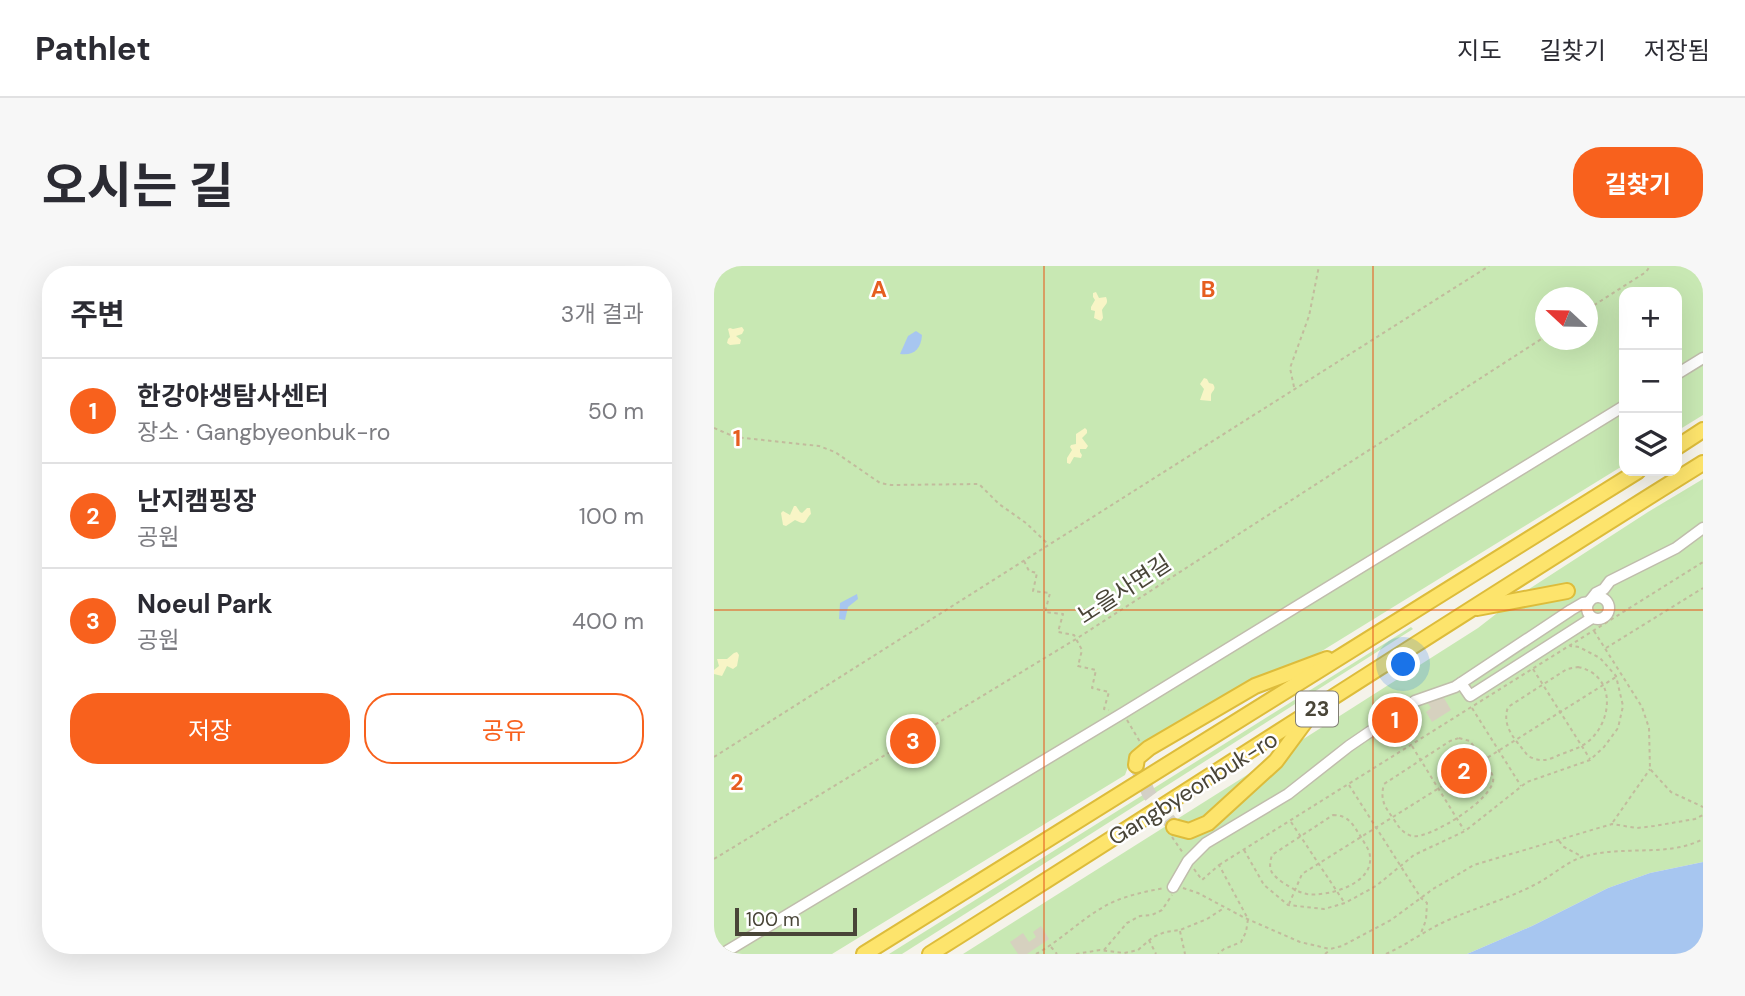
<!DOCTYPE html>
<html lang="ko">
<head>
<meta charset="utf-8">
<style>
	body { margin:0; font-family:"DM Sans","Noto Sans KR",sans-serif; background:#f7f7f7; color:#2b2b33 }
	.controls { position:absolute; right:21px; top:21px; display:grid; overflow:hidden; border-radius:14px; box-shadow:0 7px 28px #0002 }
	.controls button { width:63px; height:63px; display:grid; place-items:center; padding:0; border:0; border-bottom:2px solid #e1e1e2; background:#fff; color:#2b2b33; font:35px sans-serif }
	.compass { position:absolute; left:821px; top:21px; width:63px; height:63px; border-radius:50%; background:#fff; box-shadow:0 7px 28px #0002; rotate:292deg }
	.scale { position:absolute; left:21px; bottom:18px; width:122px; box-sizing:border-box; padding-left:7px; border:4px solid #494538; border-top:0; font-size:19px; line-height:24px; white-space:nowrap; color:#494538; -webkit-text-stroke:5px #fff; paint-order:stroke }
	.you { position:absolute; left:690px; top:399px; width:24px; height:24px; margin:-18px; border:5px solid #fff; border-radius:50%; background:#1a73e8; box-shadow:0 0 0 10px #1a73e833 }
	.badge { display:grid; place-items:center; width:46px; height:46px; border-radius:50%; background:#f8611d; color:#fff; font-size:23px; font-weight:700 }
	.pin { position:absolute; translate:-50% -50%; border:4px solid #fff; box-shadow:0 2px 7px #0006 }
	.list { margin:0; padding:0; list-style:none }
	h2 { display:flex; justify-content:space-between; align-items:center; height:91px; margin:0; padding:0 28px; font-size:30px }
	h2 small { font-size:23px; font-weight:400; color:#7c7c81 }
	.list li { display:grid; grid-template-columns:46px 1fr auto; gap:21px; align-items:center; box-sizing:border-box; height:105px; padding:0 28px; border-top:2px solid #e1e1e2 }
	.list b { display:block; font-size:26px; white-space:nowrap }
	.list p { margin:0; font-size:23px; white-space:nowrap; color:#7c7c81 }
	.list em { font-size:23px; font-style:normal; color:#7c7c81 }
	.actions { display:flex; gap:14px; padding:21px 28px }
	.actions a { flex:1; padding:16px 0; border:2px solid #f8611d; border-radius:28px; text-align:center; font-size:24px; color:#f8611d }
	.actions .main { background:#f8611d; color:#fff }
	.icon { flex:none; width:38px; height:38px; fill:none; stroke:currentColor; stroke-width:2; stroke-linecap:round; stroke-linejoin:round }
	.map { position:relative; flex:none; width:989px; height:688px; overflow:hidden; border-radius:28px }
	header { display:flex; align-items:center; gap:42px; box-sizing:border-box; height:98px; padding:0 35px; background:#fff; border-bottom:2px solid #e1e1e2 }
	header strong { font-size:33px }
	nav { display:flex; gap:38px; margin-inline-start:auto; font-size:24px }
	.intro { display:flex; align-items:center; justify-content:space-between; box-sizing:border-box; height:168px; padding:0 42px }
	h1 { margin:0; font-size:49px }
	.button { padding:18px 32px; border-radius:28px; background:#f8611d; color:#fff; font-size:24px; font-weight:700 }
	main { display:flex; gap:42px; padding:0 42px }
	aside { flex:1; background:#fff; border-radius:28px; box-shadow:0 7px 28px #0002 }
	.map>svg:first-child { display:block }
	.green { fill:#c8e8b3; fill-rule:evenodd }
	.sand { fill:#f8f5c6 }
	.water { fill:#a7c6f0 }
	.building { fill:#d6d1bf }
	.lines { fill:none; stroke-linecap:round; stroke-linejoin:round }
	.highway-tunnel { stroke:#d3d0c6; stroke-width:14; stroke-dasharray:14 7; stroke-linecap:butt }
	.minor-casing { stroke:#c0bdac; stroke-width:13 }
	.highway-casing { stroke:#ddbc3b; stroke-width:18 }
	.path { stroke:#c2bb9d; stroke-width:2; stroke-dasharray:3.5 3.5; stroke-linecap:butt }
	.minor { stroke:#fff; stroke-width:10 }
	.highway { stroke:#fde46c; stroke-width:14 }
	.grid { fill:none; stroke:#e65e20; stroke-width:2; stroke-opacity:0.55 }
	.labels { text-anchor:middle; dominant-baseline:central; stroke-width:5; stroke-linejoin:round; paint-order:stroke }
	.shield { fill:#fff; stroke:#807d74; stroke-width:2 }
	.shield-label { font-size:21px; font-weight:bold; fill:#494538 }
	.street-label { font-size:23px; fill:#494538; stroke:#fff }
	.grid-label { font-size:23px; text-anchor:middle; font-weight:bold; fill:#e65e20; stroke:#fff; stroke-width:5; stroke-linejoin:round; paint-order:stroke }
</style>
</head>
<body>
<header>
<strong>Pathlet</strong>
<nav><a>지도</a><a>길찾기</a><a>저장됨</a></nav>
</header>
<div class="intro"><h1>오시는 길</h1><a class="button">길찾기</a></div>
<main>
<aside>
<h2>주변<small>3개 결과</small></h2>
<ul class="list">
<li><span class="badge">1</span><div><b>한강야생탐사센터</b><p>장소 · Gangbyeonbuk-ro</p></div><em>50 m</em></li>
<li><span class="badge">2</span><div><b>난지캠핑장</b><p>공원</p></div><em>100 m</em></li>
<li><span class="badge">3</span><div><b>Noeul Park</b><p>공원</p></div><em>400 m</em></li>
</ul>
<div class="actions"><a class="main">저장</a><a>공유</a></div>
</aside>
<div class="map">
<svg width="989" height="688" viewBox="0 0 989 688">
	<rect width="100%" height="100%" fill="#f5f3ea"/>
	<!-- green -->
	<g class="green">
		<path d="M0 0H989V149L963 165V26H910V199L577 404 460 469 414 501 411 509 118 688H0ZM832 32H874V74H832Z"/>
		<path d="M989 213V596L936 607 894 622 818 660 753 688H249L533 509 764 362 809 327 934 246Z"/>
		<path d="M697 361 699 363 188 688H175Z"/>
	</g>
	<!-- sand -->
	<g class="sand">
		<path d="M382 26 385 32 392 31C395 38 391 38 388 44L389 52 387 55 380 52 381 45 377 44V41L381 34 379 31V27Z"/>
		<path d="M28 61 30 64 28 68 22 70 27 74 26 78 16 79 13 77 14 73 16 71 14 63 16 62 19 63Z"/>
		<path d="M490 112 493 113 495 117 499 118C503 124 498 124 497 129 497 131 497 133 497 135L486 134 490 123 486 118Z"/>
		<path d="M371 162 373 164V167L368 172 374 180 372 183H366V186L368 189 367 192 360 191 356 198 353 197V192L358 184 356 181 357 179 362 178V168Z"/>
		<path d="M80 240H82L86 246 88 247 93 242H96L97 248C90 254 94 261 81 254L72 260 69 259 67 247 69 245 76 249Z"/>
		<path d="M23 386 25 389 23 400 19 403 13 400 8 410 0 408V404L5 400 3 393H13L20 387Z"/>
	</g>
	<!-- water -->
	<g class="water">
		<path d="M202 65 208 69C207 83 200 90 186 88L194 70Z"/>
		<path d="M143 328 144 333 134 341 131 354 125 353 126 337Z"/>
		<path d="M989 596V688H753L818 660 894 622 936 607Z"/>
	</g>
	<!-- building -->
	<g class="building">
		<path d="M727 427 737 444 718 456 712 446 717 442 713 436Z"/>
		<path d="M685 434 703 460 678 477 659 448 667 446Z"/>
		<path d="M327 660 335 673 313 688H304L296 676 309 667 315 676 322 671 319 666Z"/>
	</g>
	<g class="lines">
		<!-- highway-tunnel -->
		<path class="highway-tunnel" d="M422 499 435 528 460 561"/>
		<defs>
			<g id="minor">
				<path d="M963 108 989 92"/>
				<circle cx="884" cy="342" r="11"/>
				<path d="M747 417 756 430 878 352"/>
				<path d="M459 621 474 595 492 577 574 528 635 480 701 435 741 421 857 344 869 337 875 336 882 327 890 323 896 315 962 282 989 262"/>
				<path d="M8 688 409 447 910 140"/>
			</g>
			<g id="highway">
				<path d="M963 181 989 164"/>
				<path d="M763 342 853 325"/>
				<path d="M422 499 423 492 435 482 541 420 613 393"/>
				<path d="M460 561 475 565 494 557 562 495 593 453"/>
				<path d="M150 688 924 205"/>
				<path d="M216 688C475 525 730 358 989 197"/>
			</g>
		</defs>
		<!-- minor casing -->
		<use href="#minor" class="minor-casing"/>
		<!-- highway casing -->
		<use href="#highway" class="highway-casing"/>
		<!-- path -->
		<g class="path">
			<path d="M0 15 7 0"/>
			<path d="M874 43 932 6 936 0"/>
			<path d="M580 121 576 102 595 50 605 0"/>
			<path d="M0 162 21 171 105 180 121 186 166 217 177 219 265 218 285 238 312 257 334 278"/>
			<path d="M310 295 315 305 323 307 319 325 336 327 331 346 349 348 344 366 360 369 368 384 364 400 382 404 378 422 395 426 390 443 395 444"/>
			<path d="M880 365 928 441 935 462 936 503 957 526 989 541"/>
			<path d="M892 382 989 322"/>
			<path d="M864 401C899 408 900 448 879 471 870 481 858 484 845 489 841 491 834 494 830 494 825 495 818 492 814 490 802 474 787 461 794 441L853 403Z"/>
			<path d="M819 403 876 493"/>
			<path d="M758 442 807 520"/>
			<path d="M413 454 426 476"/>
			<path d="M745 472 756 475C761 482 777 503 779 511 784 531 715 574 698 570 688 567 684 560 679 552 670 540 666 533 670 518L736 475Z"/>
			<path d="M698 480 750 564"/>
			<path d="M0 491 775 0"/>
			<path d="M635 519 707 632 713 637 712 654 707 667"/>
			<path d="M619 549C635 549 639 559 647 571 650 577 656 584 656 591 659 618 614 631 593 628 583 626 576 621 568 616 556 607 554 603 558 589Z"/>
			<path d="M577 556 630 636"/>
			<path d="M899 556 936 503"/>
			<path d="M458 571 469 587"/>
			<path d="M845 575 850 581 869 591"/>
			<path d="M530 584 550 619 574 639 610 643 631 637 662 620 700 589 751 565 813 516 876 494 890 481 904 462 909 440 902 410 886 392 865 381 856 380"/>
			<path d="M0 593 362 373 832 70"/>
			<path d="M505 599 989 296"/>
			<path d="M480 603 488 614 505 599 534 653 532 666 527 676 510 683 504 688"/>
			<path d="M469 622 484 627 531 652 586 676 616 683 628 680 677 654 719 623 760 599 898 558 923 562 940 560 981 553 989 549"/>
			<path d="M575 638 588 608 902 411"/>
			<path d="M466 665 471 688"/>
			<path d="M435 674 442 688"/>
			<path d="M337 681 343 688"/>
			<path d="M390 684 413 657 426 650 438 649 448 644 458 629"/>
			<path d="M322 688C346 675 366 654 391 640 409 630 430 626 450 622"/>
			<path d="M362 688 386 684 410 687 424 684 439 671 451 666 466 664 493 653 510 642"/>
			<path d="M611 688 616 684"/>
			<path d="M672 688C692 679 709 666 728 657 759 642 792 634 822 618 836 611 849 599 863 593 903 577 951 593 989 573"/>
		</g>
		<!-- minor -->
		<use href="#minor" class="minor"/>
		<!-- highway -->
		<use href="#highway" class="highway"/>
	</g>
	<!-- grid -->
	<path class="grid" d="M330 0V688M659 0V688M0 344H989"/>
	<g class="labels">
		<!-- shield labels -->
		<rect class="shield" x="582" y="425.5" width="42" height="35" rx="5"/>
		<g class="shield-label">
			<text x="603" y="443">23</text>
		</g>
		<!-- street labels -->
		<g class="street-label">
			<text transform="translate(410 323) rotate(-33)">노을사면길</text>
			<text transform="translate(479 522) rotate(-32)">Gangbyeonbuk-ro</text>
		</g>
	</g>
	<g class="grid-label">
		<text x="165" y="31">A</text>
		<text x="494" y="31">B</text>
		<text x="23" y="180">1</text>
		<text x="23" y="524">2</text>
	</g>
</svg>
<div class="controls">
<button>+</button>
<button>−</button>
<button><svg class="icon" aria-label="layers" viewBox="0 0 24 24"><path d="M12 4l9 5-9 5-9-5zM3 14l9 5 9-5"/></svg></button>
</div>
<svg class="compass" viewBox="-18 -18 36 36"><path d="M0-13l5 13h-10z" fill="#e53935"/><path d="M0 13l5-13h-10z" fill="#7c7c81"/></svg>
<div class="scale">100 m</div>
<div class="you"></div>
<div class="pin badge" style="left:681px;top:454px">1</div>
<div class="pin badge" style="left:750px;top:505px">2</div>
<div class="pin badge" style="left:199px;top:475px">3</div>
</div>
</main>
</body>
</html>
